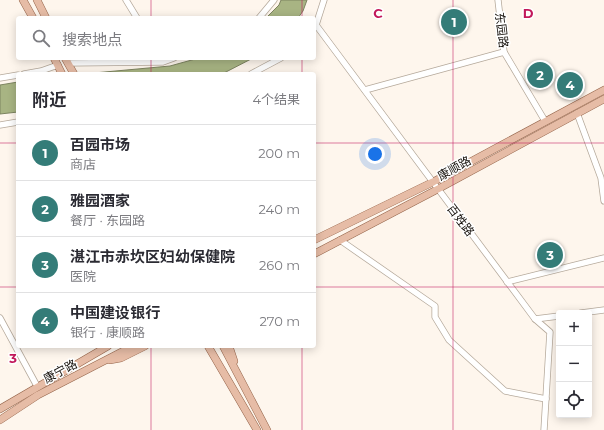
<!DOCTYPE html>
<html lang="zh">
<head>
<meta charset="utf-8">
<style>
	body { margin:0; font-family:Montserrat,"Noto Sans SC",sans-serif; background:#f2f2f3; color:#2b2b33 }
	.controls { position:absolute; right:12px; bottom:12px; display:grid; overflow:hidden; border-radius:4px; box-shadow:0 2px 10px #0003 }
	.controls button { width:36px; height:36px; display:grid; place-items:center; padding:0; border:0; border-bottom:1px solid #e1e1e2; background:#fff; color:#2b2b33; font:20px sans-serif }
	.you { position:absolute; left:375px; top:154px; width:14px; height:14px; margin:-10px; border:3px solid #fff; border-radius:50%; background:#1a73e8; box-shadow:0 0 0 6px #1a73e833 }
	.badge { display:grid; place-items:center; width:26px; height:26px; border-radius:50%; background:#347c78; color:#fff; font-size:13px; font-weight:700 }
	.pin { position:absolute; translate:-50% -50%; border:2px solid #fff; box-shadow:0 1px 4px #0006 }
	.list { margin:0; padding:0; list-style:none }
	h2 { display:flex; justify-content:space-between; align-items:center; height:52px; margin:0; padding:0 16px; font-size:17px }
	h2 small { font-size:13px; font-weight:400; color:#7c7c81 }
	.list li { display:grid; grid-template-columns:26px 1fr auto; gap:12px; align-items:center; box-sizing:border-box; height:56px; padding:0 16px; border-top:1px solid #e1e1e2 }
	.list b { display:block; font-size:15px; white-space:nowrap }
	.list p { margin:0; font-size:13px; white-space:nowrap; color:#7c7c81 }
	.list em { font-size:13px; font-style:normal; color:#7c7c81 }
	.icon { flex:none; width:22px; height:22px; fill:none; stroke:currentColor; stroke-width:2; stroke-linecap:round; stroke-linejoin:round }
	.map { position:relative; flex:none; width:604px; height:430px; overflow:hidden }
	.search { position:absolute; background:#fff; box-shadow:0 2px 10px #0003; left:16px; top:16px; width:300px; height:44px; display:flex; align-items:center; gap:10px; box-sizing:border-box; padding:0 14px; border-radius:4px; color:#7c7c81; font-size:15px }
	.panel { position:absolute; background:#fff; box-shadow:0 2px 10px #0003; left:16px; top:72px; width:300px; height:276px; border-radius:4px }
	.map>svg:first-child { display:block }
	.water { fill:#a8b483; stroke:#7d8460 }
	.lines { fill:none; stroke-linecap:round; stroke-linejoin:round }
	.minor-casing { stroke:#b5a99b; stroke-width:7 }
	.major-casing { stroke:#94644a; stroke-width:8 }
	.minor { stroke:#fff; stroke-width:5.5 }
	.major { stroke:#e6bca6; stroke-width:7 }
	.grid { fill:none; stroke:#c2185b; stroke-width:1; stroke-opacity:0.55 }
	.labels { text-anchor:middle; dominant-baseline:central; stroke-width:3; stroke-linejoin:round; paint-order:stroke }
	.street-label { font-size:12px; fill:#18130e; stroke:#fff }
	.grid-label { font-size:13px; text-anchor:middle; font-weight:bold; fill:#c2185b; stroke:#fff; stroke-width:3; stroke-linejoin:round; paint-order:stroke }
</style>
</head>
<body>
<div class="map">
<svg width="604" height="430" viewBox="0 0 604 430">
	<rect width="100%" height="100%" fill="#fef6ed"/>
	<!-- water -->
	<g class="water">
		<path d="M281 0H307L303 11 298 18H266L279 5Z"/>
		<path d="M199 58H253L222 74H83L170 66Z"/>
		<path d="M18 82V112L0 114V85Z"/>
	</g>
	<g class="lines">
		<defs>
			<g id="minor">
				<path d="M126 0 137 18"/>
				<path d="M498 0 504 52 545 121"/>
				<path d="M259 18 274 0"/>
				<path d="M316 25 535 319 550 332 544 430"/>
				<path d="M314 27 316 25 324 0"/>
				<path d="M68 63 163 62 174 58"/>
				<path d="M24 74 41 71 58 65"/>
				<path d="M251 74 281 58"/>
				<path d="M0 78 18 75"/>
				<path d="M365 90 504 52"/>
				<path d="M577 113 601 178 604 201"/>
				<path d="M0 125 18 122"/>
				<path d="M340 240 435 306V317L449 340 505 391 546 399"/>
				<path d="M507 282 604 258"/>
				<path d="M581 313 604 310"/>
				<path d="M0 318 37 386"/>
				<path d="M535 319 559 316"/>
			</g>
			<g id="major">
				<path d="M23 0 33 18"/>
				<path d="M37 0 46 18"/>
				<path d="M54 58 62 74"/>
				<path d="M65 58 74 74"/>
				<path d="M314 240 433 182 604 90"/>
				<path d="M314 254 438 189 604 99"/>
				<path d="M208 346 257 430"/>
				<path d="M223 346 267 430"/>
				<path d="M229 346 234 361"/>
				<path d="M110 360 121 358 145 346"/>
				<path d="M0 409 108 346"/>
				<path d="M0 420 38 395 133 346"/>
			</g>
		</defs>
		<!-- minor casing -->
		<use href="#minor" class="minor-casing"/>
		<!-- major casing -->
		<use href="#major" class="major-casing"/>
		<!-- minor -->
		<use href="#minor" class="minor"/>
		<!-- major -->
		<use href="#major" class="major"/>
	</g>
	<!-- grid -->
	<path class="grid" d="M151 0V18M302 0V18M453 0V430M151 58V74M302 58V74M0 143H18M314 143H604M0 287H18M314 287H604M151 346V430M302 346V430"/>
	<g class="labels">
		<!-- street labels -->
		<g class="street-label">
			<text transform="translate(502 30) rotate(83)">东园路</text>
			<text transform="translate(454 168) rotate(-29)">康顺路</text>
			<text transform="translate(461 220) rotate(53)">百姓路</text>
			<text transform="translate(60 371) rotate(-28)">康宁路</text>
		</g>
	</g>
	<g class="grid-label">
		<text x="378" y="18">C</text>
		<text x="528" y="18">D</text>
		<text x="13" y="363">3</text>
	</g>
</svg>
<div class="controls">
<button>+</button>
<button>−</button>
<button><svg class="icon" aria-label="locate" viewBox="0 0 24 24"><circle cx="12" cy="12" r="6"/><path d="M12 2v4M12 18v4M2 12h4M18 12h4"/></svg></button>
</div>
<div class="you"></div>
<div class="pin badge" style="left:454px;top:22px">1</div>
<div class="pin badge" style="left:540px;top:75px">2</div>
<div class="pin badge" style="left:550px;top:255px">3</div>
<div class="pin badge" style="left:570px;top:85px">4</div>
<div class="search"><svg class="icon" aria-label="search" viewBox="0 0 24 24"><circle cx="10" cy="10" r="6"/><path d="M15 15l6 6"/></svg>搜索地点</div>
<section class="panel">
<h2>附近<small>4个结果</small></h2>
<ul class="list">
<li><span class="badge">1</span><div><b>百园市场</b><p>商店</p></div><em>200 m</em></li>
<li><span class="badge">2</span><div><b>雅园酒家</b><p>餐厅 · 东园路</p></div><em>240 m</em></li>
<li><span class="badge">3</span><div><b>湛江市赤坎区妇幼保健院</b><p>医院</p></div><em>260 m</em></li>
<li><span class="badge">4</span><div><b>中国建设银行</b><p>银行 · 康顺路</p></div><em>270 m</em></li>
</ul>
</section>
</div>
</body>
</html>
